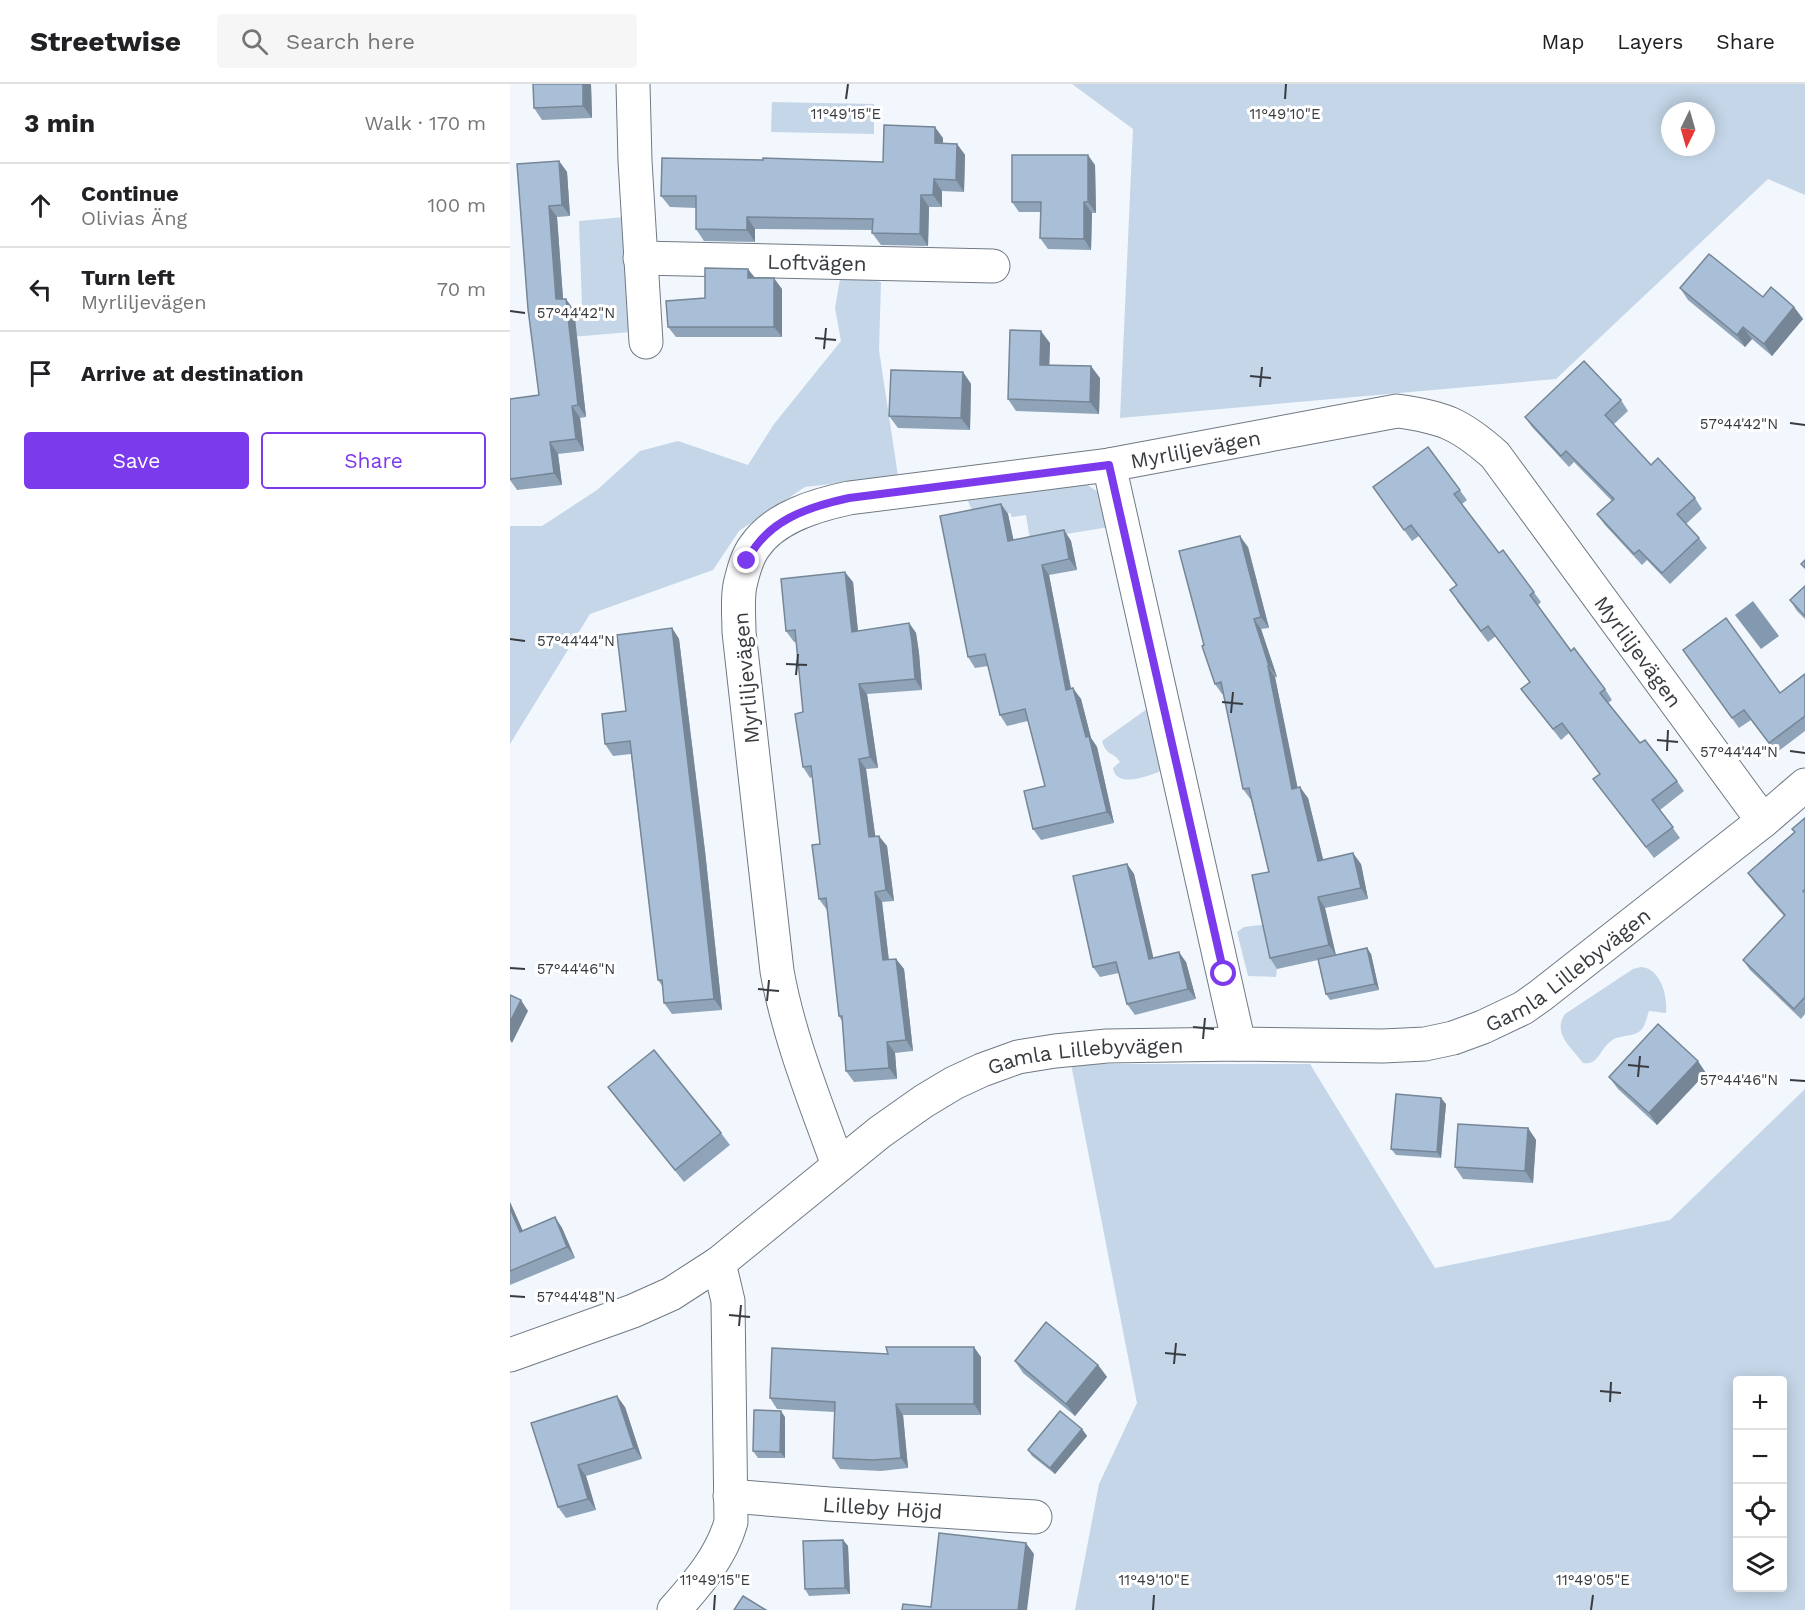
<!DOCTYPE html>
<html lang="en">
<head>
<meta charset="utf-8">
<style>
	body { margin:0; font-family:"Work Sans",sans-serif; background:#f6f6f6; color:#202124 }
	.controls { position:absolute; right:18px; bottom:18px; display:grid; overflow:hidden; border-radius:6px; box-shadow:0 3px 15px #0003 }
	.controls button { width:54px; height:54px; display:grid; place-items:center; padding:0; border:0; border-bottom:2px solid #e0e0e0; background:#fff; color:#202124; font:30px sans-serif }
	.compass { position:absolute; left:1151px; top:18px; width:54px; height:54px; border-radius:50%; background:#fff; box-shadow:0 3px 15px #0003; rotate:185deg }
	.stop { position:absolute; width:18px; height:18px; margin:-14px; border:4px solid #7c3aed; border-radius:50%; background:#fff }
	.stop.end { background:#7c3aed; border-color:#fff; box-shadow:0 2px 6px #0008 }
	.list { margin:0; padding:0; list-style:none }
	h2 { display:flex; justify-content:space-between; align-items:center; height:78px; margin:0; padding:0 24px; font-size:26px }
	h2 small { font-size:20px; font-weight:400; color:#757577 }
	.list li { display:grid; grid-template-columns:39px 1fr auto; gap:18px; align-items:center; box-sizing:border-box; height:84px; padding:0 24px; border-top:2px solid #e0e0e0 }
	.list b { display:block; font-size:22px; white-space:nowrap }
	.list p { margin:0; font-size:20px; white-space:nowrap; color:#757577 }
	.list em { font-size:20px; font-style:normal; color:#757577 }
	.actions { display:flex; gap:12px; padding:18px 24px }
	.actions a { flex:1; padding:14px 0; border:2px solid #7c3aed; border-radius:6px; text-align:center; font-size:21px; color:#7c3aed }
	.actions .main { background:#7c3aed; color:#fff }
	.icon { flex:none; width:33px; height:33px; fill:none; stroke:currentColor; stroke-width:2; stroke-linecap:round; stroke-linejoin:round }
	.map { position:relative; flex:none; width:1295px; height:1526px; overflow:hidden }
	header { display:flex; align-items:center; gap:36px; box-sizing:border-box; height:84px; padding:0 30px; background:#fff; border-bottom:2px solid #e0e0e0 }
	header strong { font-size:28px }
	nav { display:flex; gap:33px; margin-inline-start:auto; font-size:21px }
	.search { width:420px; height:54px; background:#f6f6f6; display:flex; align-items:center; gap:15px; box-sizing:border-box; padding:0 21px; border-radius:6px; color:#757577; font-size:22px }
	main { display:flex }
	aside { flex:1; background:#fff }
	.map>svg:first-child { display:block }
	.green { fill:#c4d6e8; fill-rule:evenodd }
	.water { fill:#8399b0 }
	.lines { fill:none; stroke-linecap:round; stroke-linejoin:round }
	.minor-casing { stroke:#707983; stroke-width:35 }
	.minor { stroke:#fff; stroke-width:33 }
	.wall { fill:#90a4b9 }
	.shaded-wall { fill:#768696 }
	.building { fill:#a8bfd7; stroke:#768696; stroke-width:1.5 }
	.route { stroke:#7c3aed; stroke-width:8 }
	.ticks { fill:none; stroke:#383c40; stroke-width:2 }
	.labels { text-anchor:middle; dominant-baseline:central; stroke-width:6; stroke-linejoin:round; paint-order:stroke }
	.street-label { font-size:21px; fill:#383c40; stroke:#fff }
	.ticks-label { font-size:15px; text-anchor:middle; fill:#383c40; stroke:#fff; stroke-width:6; stroke-linejoin:round; paint-order:stroke }
</style>
</head>
<body>
<header>
<strong>Streetwise</strong>
<div class="search"><svg class="icon" aria-label="search" viewBox="0 0 24 24"><circle cx="10" cy="10" r="6"/><path d="M15 15l6 6"/></svg>Search here</div>
<nav><a>Map</a><a>Layers</a><a>Share</a></nav>
</header>
<main>
<aside>
<h2>3 min<small>Walk · 170 m</small></h2>
<ul class="list">
<li><svg class="icon" aria-label="ahead" viewBox="0 0 24 24"><path d="M12 20V5M6 11l6-6 6 6"/></svg><div><b>Continue</b><p>Olivias Äng</p></div><em>100 m</em></li>
<li><svg class="icon" aria-label="left" viewBox="0 0 24 24"><path d="M17 20v-9H6M10 6l-5 5 5 5"/></svg><div><b>Turn left</b><p>Myrliljevägen</p></div><em>70 m</em></li>
<li><svg class="icon" aria-label="arrive" viewBox="0 0 24 24"><path d="M6 21V4h12l-3 4 3 4H6"/></svg><div><b>Arrive at destination</b></div></li>
</ul>
<div class="actions"><a class="main">Save</a><a>Share</a></div>
</aside>
<div class="map">
<svg width="1295" height="1526" viewBox="0 0 1295 1526">
	<rect width="100%" height="100%" fill="#f1f7fd"/>
	<!-- green -->
	<g class="green">
		<path d="M562 0H1295V111L1258 95 1046 295 610 334 623 45ZM1160 27H1196V63H1160Z"/>
		<path d="M262 18 364 20V50L261 48Z"/>
		<path d="M114 133 121 248 61 253V237L72 222 69 137Z"/>
		<path d="M348 192 371 198 369 266 388 392 295 403 229 447 203 486 80 530 0 660V442H32L87 406 130 367 168 357 238 381 264 340 331 257 325 224 330 195Z"/>
		<path d="M573 398 591 410 599 443 520 456 516 431 502 433 500 429C490 431 469 434 461 424 459 420 457 414 456 410Z"/>
		<path d="M644 620 661 683C647 688 607 708 603 684L610 678C603 667 597 673 592 657Z"/>
		<path d="M758 840 767 885 766 893 738 892 727 848 734 843Z"/>
		<path d="M1131 883C1150 884 1158 911 1156 929L1139 927C1137 932 1136 940 1132 945 1125 954 1110 950 1101 957 1090 965 1088 982 1073 979 1061 963 1042 949 1055 930L1123 885Z"/>
		<path d="M561 980H800L925 1184 1160 1136 1295 1005V1526H565L589 1400 627 1319ZM1228 1296H1272V1504H1228Z"/>
	</g>
	<!-- water -->
	<path class="water" d="M1243 517 1269 552 1251 565 1225 531Z"/>
	<g class="lines">
		<defs>
			<g id="minor">
				<path d="M123 0 125 77 136 258"/>
				<path id="s1" d="M130 174 483 182"/>
				<path d="M599 381 729 960"/>
				<path id="s2" d="M328 1081C305 1017 279 954 267 887L229 548C229 533 227 516 230 501 233 488 237 472 245 462 265 433 306 421 339 414L599 381 887 327C933 333 950 340 985 371L1253 737"/>
				<path id="s3" d="M0 1271 123 1227 161 1210 209 1179 370 1048 414 1017 444 999 472 986 508 973 545 967 597 962 729 960 873 962 915 960 943 954 973 943 1013 924 1030 912 1253 737 1295 701"/>
				<path id="s4" d="M220 1412 319 1420 525 1433"/>
				<path d="M164 1526C188 1499 211 1473 221 1438L218 1217 209 1179"/>
			</g>
		</defs>
		<!-- minor casing -->
		<use href="#minor" class="minor-casing"/>
		<!-- minor -->
		<use href="#minor" class="minor"/>
	</g>
	<!-- wall -->
	<g class="wall">
		<path d="M23 0H81L82 34 32 36 24 24Z"/>
		<path d="M433 54V59L447 60 455 71 454 108 432 107V123H419L418 162 371 161 362 149V146L245 145V158L194 157 186 145V124L160 123 151 112 373 78Z"/>
		<path d="M49 77 57 88 60 132 47 133 53 215 64 226 76 333 70 334 74 367 48 370 52 401 7 406 0 396V315L29 311 7 80Z"/>
		<path d="M585 81 586 129H582L581 166 538 165 530 154 531 128H509L502 118Z"/>
		<path d="M245 194 272 205V253H166L158 243 195 214Z"/>
		<path d="M1170 204 1253 213 1284 223 1293 235 1262 272 1242 255 1235 263 1178 216Z"/>
		<path d="M540 259 539 281 590 294 589 330 506 327 498 315Z"/>
		<path d="M453 288 461 300 460 346 388 344 379 332Z"/>
		<path d="M1111 316 1118 327 1103 341 1141 381 1185 414 1192 425 1176 440 1189 454 1197 464 1160 500 1137 476 1132 481 1095 441 1087 430 1102 417 1064 378 1059 383 1022 343 1015 333Z"/>
		<path d="M918 363 957 416 952 420 989 469 993 466 1031 518 1028 521 1061 567 1095 605 1102 616 1098 619 1130 659 1167 697 1174 707 1150 726 1170 754 1144 774 1083 695 1090 690 1059 649 1051 656 1011 605 1020 598 986 552 978 558 947 517 946 501 909 452 902 457 863 403Z"/>
		<path d="M491 420 498 430 503 456 554 446 561 457 567 486 539 491 561 604 571 615 581 654 587 663 604 739 531 756 523 745 535 702 518 637 497 642 490 631 478 582 465 584 458 573Z"/>
		<path d="M738 463 759 544 751 545 767 593H765L787 704 798 714 813 776 851 780 858 815 815 824 826 871 857 864 861 870 869 906 820 916 816 910 808 876 767 885 760 874 759 788 741 716 733 705 714 610H712L705 600Z"/>
		<path d="M343 498 348 547 399 539 406 549 409 569 412 606 357 610 368 684 356 685 365 752 377 762 384 817 372 818 379 876 386 875 394 885 403 967 385 969 387 995 344 998 336 987 332 937 329 932 317 826 309 815 310 760 302 693 300 694 293 683V628L286 558H284L276 547Z"/>
		<path d="M1295 502V535L1287 527 1280 516Z"/>
		<path d="M162 544 169 555 195 767 212 926 162 930 154 919 153 903 148 896 121 670 103 672 95 660 116 627Z"/>
		<path d="M1173 566 1270 609 1295 590V647L1266 669 1241 636 1229 644Z"/>
		<path d="M1295 734V930L1291 935 1240 886 1233 876 1274 832 1245 799 1238 789 1284 748Z"/>
		<path d="M617 780 624 790 643 874 676 878 686 915 625 931 617 920 609 889 590 893 583 883Z"/>
		<path d="M1196 989 1147 1041 1108 1005 1099 993Z"/>
		<path d="M98 1003 211 1049 220 1061 174 1098 107 1015Z"/>
		<path d="M936 1020 931 1074 886 1071 881 1065Z"/>
		<path d="M1018 1044 1026 1056 1023 1099 953 1095 945 1083Z"/>
		<path d="M0 1118 13 1147 45 1133 52 1144 65 1174 0 1201Z"/>
		<path d="M378 1270 471 1273V1331H393L398 1384 371 1387 330 1385 323 1374 325 1328 267 1325 260 1314Z"/>
		<path d="M505 1277 588 1281 597 1293 565 1332 513 1289Z"/>
		<path d="M115 1323 132 1375 76 1392 86 1426 56 1434 48 1423 21 1339Z"/>
		<path d="M275 1333V1374H248L243 1367Z"/>
		<path d="M572 1345 577 1352 545 1390 522 1372 518 1366Z"/>
		<path d="M333 1456 338 1462 340 1510 299 1512 295 1505Z"/>
	</g>
	<!-- shaded-wall -->
	<g class="shaded-wall">
		<path d="M73 0H81L82 34 73 22Z"/>
		<path d="M425 43 433 54V70L425 59Z"/>
		<path d="M447 60 455 71 454 108 446 96Z"/>
		<path d="M578 71 585 81 586 129 578 118Z"/>
		<path d="M49 77 57 88 60 132 52 121Z"/>
		<path d="M424 95 432 107V123L423 111Z"/>
		<path d="M411 111 419 123 418 162 410 150Z"/>
		<path d="M574 118 582 129 581 166 574 155Z"/>
		<path d="M39 122 47 133 54 227 46 215Z"/>
		<path d="M237 133 245 145V158L237 146Z"/>
		<path d="M238 185 246 195 238 194Z"/>
		<path d="M264 194 272 205V253L264 243Z"/>
		<path d="M56 215 64 226 76 333 68 321Z"/>
		<path d="M1284 223 1293 235 1262 272 1254 260Z"/>
		<path d="M1233 243 1242 255 1235 263 1227 251Z"/>
		<path d="M531 247 540 259 539 293 530 281Z"/>
		<path d="M581 282 590 294 589 330 580 318Z"/>
		<path d="M453 288 461 300 460 346 451 334Z"/>
		<path d="M62 322 70 334 74 367 66 355Z"/>
		<path d="M40 358 48 370 52 401 44 389Z"/>
		<path d="M491 420 498 430 506 467 498 457Z"/>
		<path d="M554 446 561 457 567 486 559 475Z"/>
		<path d="M730 452 738 463 759 544 751 533Z"/>
		<path d="M532 481 539 491 563 616 556 606Z"/>
		<path d="M335 488 343 498 349 558 342 548Z"/>
		<path d="M744 535 751 545 767 593 759 582Z"/>
		<path d="M399 539 406 549 409 569 412 606 405 595Z"/>
		<path d="M162 544 169 555 195 767 212 926 204 915Z"/>
		<path d="M758 582 765 593 790 715 782 705Z"/>
		<path d="M349 600 357 610 368 684 360 673Z"/>
		<path d="M563 604 571 615 581 654 587 663 604 739 597 728 576 653Z"/>
		<path d="M349 675 356 685 367 764 359 753Z"/>
		<path d="M790 703 798 714 816 787 808 777Z"/>
		<path d="M369 752 377 762 384 817 376 806Z"/>
		<path d="M843 769 851 780 858 815 851 804Z"/>
		<path d="M617 780 624 790 646 885 639 875Z"/>
		<path d="M365 808 372 818 380 887 373 876Z"/>
		<path d="M808 813 815 824 826 872 819 861Z"/>
		<path d="M857 864 861 870 869 906 865 900Z"/>
		<path d="M669 868 676 878 686 915 678 905Z"/>
		<path d="M386 875 394 885 403 967 396 956Z"/>
		<path d="M11 916 18 927 2 959 0 956V938Z"/>
		<path d="M377 958 385 969 387 995 379 984Z"/>
		<path d="M1188 977 1196 989 1147 1041 1139 1029Z"/>
		<path d="M931 1014 936 1020 931 1074 927 1068Z"/>
		<path d="M1018 1044 1026 1056 1023 1099 1015 1087Z"/>
		<path d="M0 1118 18 1159 10 1148 0 1124Z"/>
		<path d="M45 1133 52 1144 65 1174 57 1163Z"/>
		<path d="M464 1263 471 1273V1331L464 1320Z"/>
		<path d="M588 1281 597 1293 565 1332 556 1320Z"/>
		<path d="M107 1312 115 1323 132 1375 124 1364Z"/>
		<path d="M386 1320 393 1331 398 1384 391 1374Z"/>
		<path d="M271 1327 275 1333V1374L270 1368Z"/>
		<path d="M572 1345 577 1352 545 1390 540 1384Z"/>
		<path d="M68 1381 76 1392 86 1426 78 1415Z"/>
		<path d="M333 1456 338 1462 340 1510 335 1504Z"/>
		<path d="M516 1459 524 1470 517 1526H508Z"/>
	</g>
	<!-- building -->
	<g class="building">
		<path d="M23 0H73V22L24 24Z"/>
		<path d="M374 41 425 43V59L447 60 446 96 424 95 423 111H411L410 150 362 149 363 135 237 133V146L186 145V112H151L152 74 253 76V74L373 78Z"/>
		<path d="M502 71H578V118H574V155L530 154 531 118H502Z"/>
		<path d="M49 77 52 121 39 122 46 215H56L68 321 62 322 66 355 40 358 44 389 0 395V315L29 311 18 225 7 80Z"/>
		<path d="M1199 170 1253 213 1261 203 1284 223 1254 260 1233 243 1227 251 1170 204Z"/>
		<path d="M195 184 238 185V194H264V243H158L156 217 195 214Z"/>
		<path d="M500 246 531 247 530 281 581 282 580 318 498 315Z"/>
		<path d="M1074 277 1111 316 1095 331 1141 381 1148 374 1185 414 1167 430 1189 454 1152 489 1129 466 1124 470 1087 430 1104 415 1056 367 1051 372 1015 333Z"/>
		<path d="M381 286 453 288 451 334 379 332Z"/>
		<path d="M918 363 950 406 944 410 989 469 993 466 1024 508 1020 511 1061 567 1064 564 1095 605 1090 609 1130 659 1135 656 1167 697 1142 716 1163 743 1136 763 1083 695 1090 690 1052 639 1043 645 1011 605 1020 598 978 542 971 547 940 506 947 501 901 441 894 446 863 403Z"/>
		<path d="M491 420 498 457 554 446 559 475 532 481 556 606 563 604 576 653 579 652 597 728 523 745 514 707 535 702 515 625 490 631 475 570 458 573 430 432Z"/>
		<path d="M730 452 751 533 744 535 759 582H758L782 705 790 703 808 777 843 769 851 804 808 813 819 861 760 874 742 791 759 788 739 704 733 705 711 598 705 600 692 562 694 561 669 467Z"/>
		<path d="M1295 476V484L1291 480Z"/>
		<path d="M335 488 342 548 399 539 402 558 405 595 349 600 360 673 349 675 359 753 369 752 376 806 365 808 373 876 386 875 396 956 377 958 379 984 336 987 332 932H329L316 814 309 815 302 761 310 760 301 682 293 683 285 630 293 628 285 546 276 547 271 495Z"/>
		<path d="M1295 502V532L1280 516Z"/>
		<path d="M1216 534 1270 609 1295 590V632L1259 659 1234 626 1222 634 1173 566Z"/>
		<path d="M162 544 187 756 204 915 154 919 152 896H148L120 657 95 660 92 630 116 627 107 551Z"/>
		<path d="M1295 734V805L1293 807 1295 809V913L1284 925 1233 876 1275 831 1238 789 1285 748 1282 745Z"/>
		<path d="M617 780 639 875 669 868 678 905 617 920 606 878 583 883 563 792Z"/>
		<path d="M857 864 865 900 816 910 808 875Z"/>
		<path d="M0 911 11 916 0 938Z"/>
		<path d="M1148 940 1188 977 1139 1029 1099 993Z"/>
		<path d="M144 966 211 1049 165 1086 98 1003Z"/>
		<path d="M886 1010 931 1014 927 1068 881 1065Z"/>
		<path d="M948 1040 1018 1044 1015 1087 945 1083Z"/>
		<path d="M0 1124 10 1148 45 1133 57 1163 0 1187Z"/>
		<path d="M536 1238 588 1281 556 1320 505 1277Z"/>
		<path d="M376 1263H464V1320H386L391 1374 363 1376 323 1374 325 1318 260 1314 262 1264 378 1270Z"/>
		<path d="M107 1312 124 1364 68 1381 78 1415 48 1423 21 1339Z"/>
		<path d="M244 1326 271 1327 270 1368 243 1367Z"/>
		<path d="M550 1327 572 1345 540 1384 518 1366Z"/>
		<path d="M429 1449 516 1459 508 1526H392L393 1520 421 1523Z"/>
		<path d="M333 1456 335 1504 295 1505 293 1457Z"/>
		<path d="M233 1512 256 1526H224Z"/>
	</g>
	<g class="lines">
		<!-- route -->
		<path class="route" d="M237 477C256 437 297 423 339 414L599 381 714 890"/>
	</g>
	<!-- ticks -->
	<path class="ticks" d="M336 15 338 0M775 15 776 0M0 227 15 229M305 254 326 256M314 265 316 244M740 292 761 294M750 303 752 283M1280 339 1295 341M0 555 15 557M276 580 297 581M286 591 288 570M712 618 733 620M721 629 723 608M1147 656 1168 658M1157 667 1158 646M1280 667 1295 669M0 884 15 885M248 905 269 907M257 917 259 896M683 943 704 945M693 955 695 934M1118 981 1139 983M1128 993 1130 972M1280 996 1295 997M0 1212 15 1213M219 1231 240 1233M229 1242 231 1221M655 1269 676 1271M664 1280 666 1259M1090 1307 1111 1309M1100 1318 1101 1298M204 1526 205 1511M643 1526 644 1511M1081 1526 1083 1511"/>
	<g class="labels">
		<!-- street labels -->
		<g class="street-label">
			<text stroke="none"><textPath href="#s1" startOffset="177">Loftvägen</textPath></text>
			<text stroke="none"><textPath href="#s2" startOffset="1092">Myrliljevägen</textPath></text>
			<text stroke="none"><textPath href="#s2" startOffset="1650">Myrliljevägen</textPath></text>
			<text transform="translate(236 594) rotate(-95)">Myrliljevägen</text>
			<text stroke="none"><textPath href="#s3" startOffset="1166">Gamla Lillebyvägen</textPath></text>
			<text stroke="none"><textPath href="#s3" startOffset="662">Gamla Lillebyvägen</textPath></text>
			<text stroke="none"><textPath href="#s4" startOffset="153">Lilleby Höjd</textPath></text>
		</g>
	</g>
	<g class="ticks-label">
		<text x="336" y="35">11°49'15"E</text>
		<text x="775" y="35">11°49'10"E</text>
		<text x="66" y="234">57°44'42"N</text>
		<text x="1229" y="345">57°44'42"N</text>
		<text x="66" y="562">57°44'44"N</text>
		<text x="1229" y="673">57°44'44"N</text>
		<text x="66" y="890">57°44'46"N</text>
		<text x="1229" y="1001">57°44'46"N</text>
		<text x="66" y="1218">57°44'48"N</text>
		<text x="205" y="1501">11°49'15"E</text>
		<text x="644" y="1501">11°49'10"E</text>
		<text x="1083" y="1501">11°49'05"E</text>
	</g>
</svg>
<div class="controls">
<button>+</button>
<button>−</button>
<button><svg class="icon" aria-label="locate" viewBox="0 0 24 24"><circle cx="12" cy="12" r="6"/><path d="M12 2v4M12 18v4M2 12h4M18 12h4"/></svg></button>
<button><svg class="icon" aria-label="layers" viewBox="0 0 24 24"><path d="M12 4l9 5-9 5-9-5zM3 14l9 5 9-5"/></svg></button>
</div>
<svg class="compass" viewBox="-18 -18 36 36"><path d="M0-13l5 13h-10z" fill="#e53935"/><path d="M0 13l5-13h-10z" fill="#757577"/></svg>
<div class="stop" style="left:714px;top:890px"></div>
<div class="stop end" style="left:237px;top:477px"></div>
</div>
</main>
</body>
</html>
